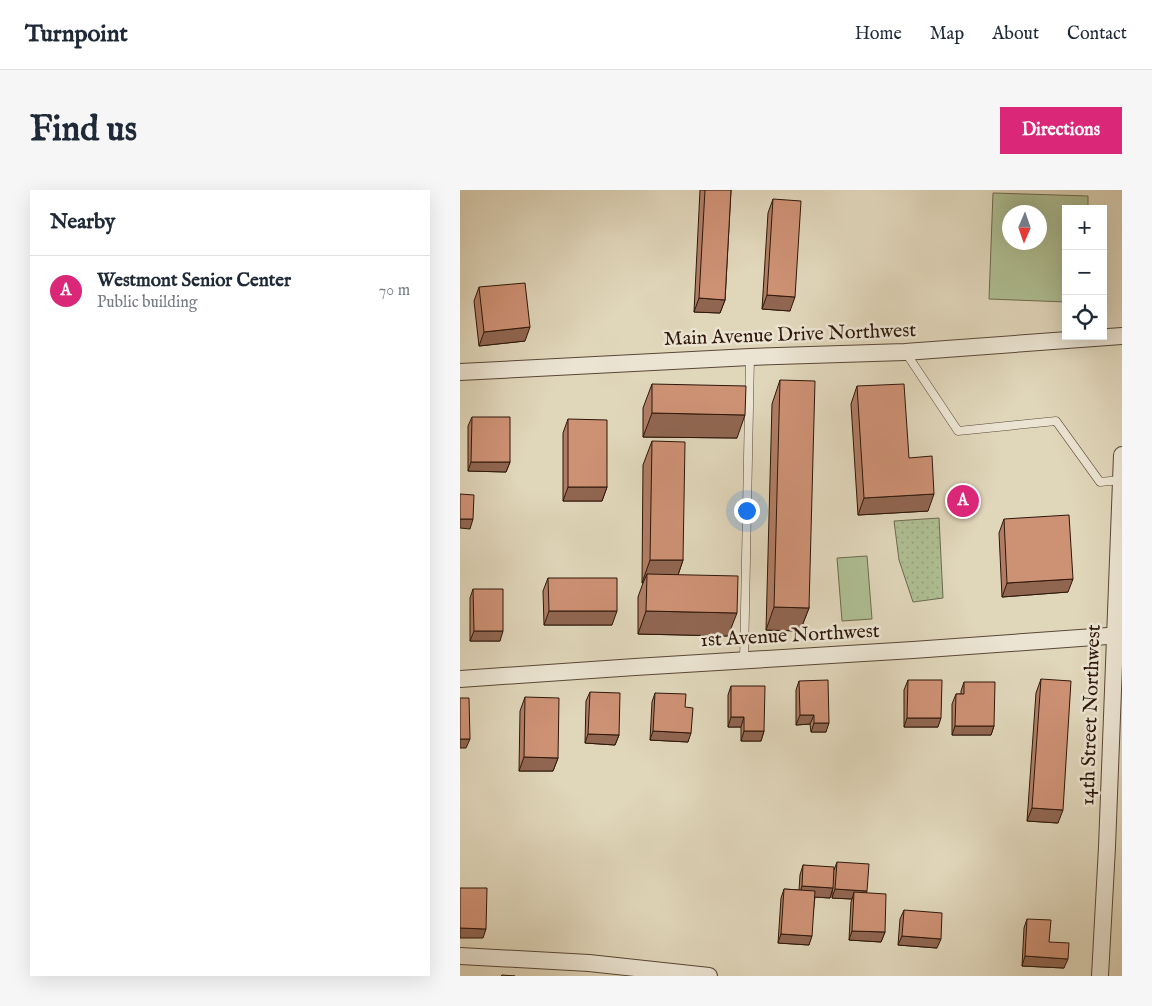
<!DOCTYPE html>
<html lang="en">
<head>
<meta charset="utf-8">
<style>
	body { margin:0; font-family:"IM FELL English",serif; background:#f6f6f7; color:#1f2937 }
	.controls { position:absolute; right:15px; top:15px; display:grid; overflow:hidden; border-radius:0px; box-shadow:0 5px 20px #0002 }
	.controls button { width:45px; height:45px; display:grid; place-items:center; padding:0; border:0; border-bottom:1px solid #e0e1e3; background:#fff; color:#1f2937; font:25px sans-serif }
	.compass { position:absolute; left:542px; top:15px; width:45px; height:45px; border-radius:50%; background:#fff; box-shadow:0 5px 20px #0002; rotate:182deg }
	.you { position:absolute; left:286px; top:320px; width:18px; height:18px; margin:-12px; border:4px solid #fff; border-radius:50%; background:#1a73e8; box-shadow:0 0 0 8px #1a73e833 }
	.badge { display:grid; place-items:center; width:32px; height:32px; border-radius:50%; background:#db2777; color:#fff; font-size:16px; font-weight:700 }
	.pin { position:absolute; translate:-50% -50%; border:2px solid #fff; box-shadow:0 1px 5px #0006 }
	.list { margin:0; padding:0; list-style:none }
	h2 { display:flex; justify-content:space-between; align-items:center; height:65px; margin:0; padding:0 20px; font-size:21px }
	h2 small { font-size:16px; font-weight:400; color:#747a83 }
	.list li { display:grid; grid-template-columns:32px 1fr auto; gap:15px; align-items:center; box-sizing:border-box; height:70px; padding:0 20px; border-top:1px solid #e0e1e3 }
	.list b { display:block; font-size:19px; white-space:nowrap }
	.list p { margin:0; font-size:16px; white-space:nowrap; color:#747a83 }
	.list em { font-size:16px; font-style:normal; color:#747a83 }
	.icon { flex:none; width:28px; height:28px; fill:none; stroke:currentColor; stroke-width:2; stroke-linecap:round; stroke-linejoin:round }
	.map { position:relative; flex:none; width:662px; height:786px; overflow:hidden; border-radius:0px }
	header { display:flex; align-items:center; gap:30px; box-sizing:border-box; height:70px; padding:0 25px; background:#fff; border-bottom:1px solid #e0e1e3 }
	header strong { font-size:24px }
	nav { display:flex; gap:28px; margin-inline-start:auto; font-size:18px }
	.intro { display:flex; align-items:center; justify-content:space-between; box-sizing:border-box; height:120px; padding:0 30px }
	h1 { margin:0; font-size:35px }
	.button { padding:12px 22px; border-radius:0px; background:#db2777; color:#fff; font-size:18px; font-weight:700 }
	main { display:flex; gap:30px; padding:0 30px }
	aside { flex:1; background:#fff; border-radius:0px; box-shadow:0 5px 20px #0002 }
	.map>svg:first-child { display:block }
	.grass { fill:url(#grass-dots); stroke:#6e6a4e }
	.pitch { fill:#aebe92; stroke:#6e6a4e; fill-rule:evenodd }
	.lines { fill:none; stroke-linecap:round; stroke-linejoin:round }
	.lane-casing { stroke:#5a4736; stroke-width:9 }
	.street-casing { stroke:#5a4736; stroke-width:18 }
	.lane { stroke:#ebe4d2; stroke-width:8 }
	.street { stroke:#ebe4d2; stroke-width:16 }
	.wall { fill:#b07d64; stroke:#2e170a }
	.shaded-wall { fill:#906651; stroke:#2e170a }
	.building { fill:#cd9174; stroke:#2e170a }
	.labels { text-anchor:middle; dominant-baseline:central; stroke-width:5; stroke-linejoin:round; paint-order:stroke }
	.street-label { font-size:20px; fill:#2e170a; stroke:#ebe4d2 }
</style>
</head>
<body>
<header>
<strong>Turnpoint</strong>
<nav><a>Home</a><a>Map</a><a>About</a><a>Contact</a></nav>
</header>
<div class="intro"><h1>Find us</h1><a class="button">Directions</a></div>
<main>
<aside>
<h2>Nearby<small></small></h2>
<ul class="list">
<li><span class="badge">A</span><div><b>Westmont Senior Center</b><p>Public building</p></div><em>70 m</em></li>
</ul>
</aside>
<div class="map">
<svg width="662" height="786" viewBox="0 0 662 786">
	<defs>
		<pattern id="grass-dots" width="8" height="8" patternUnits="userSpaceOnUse" patternTransform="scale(1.25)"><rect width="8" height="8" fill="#aebe92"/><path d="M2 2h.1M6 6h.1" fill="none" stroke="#96a37d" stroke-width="1.8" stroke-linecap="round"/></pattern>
	</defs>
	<rect width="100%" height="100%" fill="#e0d6ba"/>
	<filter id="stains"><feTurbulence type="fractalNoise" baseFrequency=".004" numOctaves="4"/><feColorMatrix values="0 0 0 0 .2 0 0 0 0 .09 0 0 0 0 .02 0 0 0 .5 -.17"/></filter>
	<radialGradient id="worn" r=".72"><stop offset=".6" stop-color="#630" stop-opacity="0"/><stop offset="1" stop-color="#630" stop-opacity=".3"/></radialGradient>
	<!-- grass -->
	<path class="grass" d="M479 328 483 408 453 412 439 370 434 331Z"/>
	<!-- pitch -->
	<g class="pitch">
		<path d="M533 3 628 6V19H606V112L529 109ZM550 22H580V52H550Z"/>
		<path d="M407 366 412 429 382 431 377 368Z"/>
	</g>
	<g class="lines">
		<defs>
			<g id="lane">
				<path d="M446 163 498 241 596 231 640 292 661 290"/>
				<path d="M284 470 290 167"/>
			</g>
			<g id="street">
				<path d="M0 182 290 167 445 162 662 146"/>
				<path d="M0 489 175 477 453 460 662 445"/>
				<path d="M0 766 129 773 249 786"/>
				<path d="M640 786 647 657 662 265"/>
			</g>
		</defs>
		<!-- lane casing -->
		<use href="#lane" class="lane-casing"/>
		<!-- street casing -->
		<use href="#street" class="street-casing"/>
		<!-- lane -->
		<use href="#lane" class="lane"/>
		<!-- street -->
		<use href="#street" class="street"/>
	</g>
	<!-- wall -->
	<g class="wall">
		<path d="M240 0H271L265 110 260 123 234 122Z"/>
		<path d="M313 9 330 121 302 119 308 23Z"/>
		<path d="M19 97 65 151 19 156 14 111Z"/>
		<path d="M320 190 349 418 340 441 306 440 312 214Z"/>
		<path d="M192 194 277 248 183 247V218Z"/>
		<path d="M397 196 449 268 468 321 398 325 391 214Z"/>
		<path d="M12 227 50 272 46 282 8 281V236Z"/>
		<path d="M108 229 147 297 142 311H103V243Z"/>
		<path d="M192 251 223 370 218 385 268 446 178 444V407L183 393H182L183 275Z"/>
		<path d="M544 329 608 402 542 407 539 343Z"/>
		<path d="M88 388 152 435H84L83 401Z"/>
		<path d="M13 399 40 451H10V408Z"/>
		<path d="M581 489 598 633 567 631 576 503Z"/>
		<path d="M448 490 478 537H444V500Z"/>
		<path d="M339 491 366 542H351L350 534 336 535V500Z"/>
		<path d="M504 492 534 536 531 545H492V514L496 504H501V501Z"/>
		<path d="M271 496 304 541 301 551H281V537H268V505Z"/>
		<path d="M130 502 159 545 155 555 125 553 126 511Z"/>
		<path d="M195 503 225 517 228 552 190 550 192 512Z"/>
		<path d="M65 507 98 568 93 581H59L60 521Z"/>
		<path d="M377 672 406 703 425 742 421 752 389 750 391 712 392 709 372 708V700L370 708 355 707 349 755 318 753 321 708 324 699 339 700 340 685 343 675 374 680Z"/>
		<path d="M444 720 477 758 438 755 440 729Z"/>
		<path d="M567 729 589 752 604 778 562 776 564 738Z"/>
	</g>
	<!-- shaded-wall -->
	<g class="shaded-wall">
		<path d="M307 105 335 107 330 121 302 119Z"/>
		<path d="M239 108 265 110 260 123 234 122Z"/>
		<path d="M70 137 65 151 19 156 24 142Z"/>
		<path d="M192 223 285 225 277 248 183 247Z"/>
		<path d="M11 272H50L46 282 8 281Z"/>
		<path d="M108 297H147L142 311H103Z"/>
		<path d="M474 304 468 321 398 325 404 308Z"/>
		<path d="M0 329H13L10 339 0 338Z"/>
		<path d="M190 370H223L215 394 187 384 183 393H182Z"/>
		<path d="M613 389 608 402 542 407 547 393Z"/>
		<path d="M314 417 349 418 340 441 306 440Z"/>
		<path d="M89 421H157L152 435H84Z"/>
		<path d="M186 421 277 423 268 446 178 444Z"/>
		<path d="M14 441H43L40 451H10Z"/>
		<path d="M340 525H354L350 534 336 535Z"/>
		<path d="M271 527H284L281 537H268Z"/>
		<path d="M447 528H481L478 537H444Z"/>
		<path d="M354 533H369L366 542H351Z"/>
		<path d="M495 536H534L531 545H492Z"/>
		<path d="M193 541 231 543 228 552 190 550Z"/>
		<path d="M284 541H304L301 551H281Z"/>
		<path d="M128 544 159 545 155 555 125 553Z"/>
		<path d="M0 549H10L6 558H0Z"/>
		<path d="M64 567 98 568 93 581H59Z"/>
		<path d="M572 618 603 620 598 633 567 631Z"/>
		<path d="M342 696 373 698 370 708 339 706Z"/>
		<path d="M375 699 407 701 404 710 394 702 392 709 372 708Z"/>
		<path d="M0 738 26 739 23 748H0Z"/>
		<path d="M392 741 425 742 421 752 389 750Z"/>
		<path d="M321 744 352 746 349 755 318 753Z"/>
		<path d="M442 746 481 749 477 758 438 755Z"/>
		<path d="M565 766 608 769 604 778 562 776Z"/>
	</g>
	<!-- building -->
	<g class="building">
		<path d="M245 0H271L265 110 239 108Z"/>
		<path d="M313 9 341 11 335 107 307 105Z"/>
		<path d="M65 93 70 137 24 142 19 97Z"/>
		<path d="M320 190 355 191 349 418 314 417Z"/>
		<path d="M192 194 286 196 285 225 192 223Z"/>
		<path d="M444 194 449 268 472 266 474 304 404 308 397 196Z"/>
		<path d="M12 227H50V272H11Z"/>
		<path d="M108 229 147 230V297H108Z"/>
		<path d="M192 251 225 252 223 370H190Z"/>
		<path d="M0 304 14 305 13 329H0Z"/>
		<path d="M609 325 613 389 547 393 544 329Z"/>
		<path d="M187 384 278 386 277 423 186 421Z"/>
		<path d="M88 388H157V421H89Z"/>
		<path d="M13 399H43V441H14Z"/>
		<path d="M581 489 611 491 603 620 572 618Z"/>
		<path d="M368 490 369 533H354V525H340L339 491Z"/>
		<path d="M448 490H482L481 528H447Z"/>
		<path d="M504 492H535L534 536H495L496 504H504Z"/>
		<path d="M271 496H305L304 541H284V527H271Z"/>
		<path d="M130 502 160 503 159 545 128 544Z"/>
		<path d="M195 503 226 504 225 517 233 518 231 543 193 541Z"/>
		<path d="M65 507 99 508 98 568 64 567Z"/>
		<path d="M0 508H9L10 549H0Z"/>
		<path d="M377 672 409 674 407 701 375 699Z"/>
		<path d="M343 675 374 677 373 698 342 696Z"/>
		<path d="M0 698H27L26 739 0 738Z"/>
		<path d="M324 699 355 701 352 746 321 744Z"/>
		<path d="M394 702 426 704 425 742 392 741Z"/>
		<path d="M444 720 482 723 481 749 442 746Z"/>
		<path d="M567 729 591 730 589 752 609 753 608 769 565 766Z"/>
		<path d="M42 785 55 786H41Z"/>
	</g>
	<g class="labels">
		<!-- street labels -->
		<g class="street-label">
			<text transform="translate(330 145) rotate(-2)">Main Avenue Drive Northwest</text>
			<text transform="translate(330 446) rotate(-3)">1st Avenue Northwest</text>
			<text transform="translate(631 525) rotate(-88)">14th Street Northwest</text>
		</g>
	</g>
	<rect width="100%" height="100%" filter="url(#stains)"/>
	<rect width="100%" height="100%" fill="url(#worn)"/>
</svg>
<div class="controls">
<button>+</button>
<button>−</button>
<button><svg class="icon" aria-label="locate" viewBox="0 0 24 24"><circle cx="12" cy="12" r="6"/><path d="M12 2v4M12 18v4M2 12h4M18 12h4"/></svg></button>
</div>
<svg class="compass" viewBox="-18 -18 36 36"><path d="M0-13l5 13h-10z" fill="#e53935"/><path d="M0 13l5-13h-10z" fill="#747a83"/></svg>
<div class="you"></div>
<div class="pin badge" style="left:503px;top:311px">A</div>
</div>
</main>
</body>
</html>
